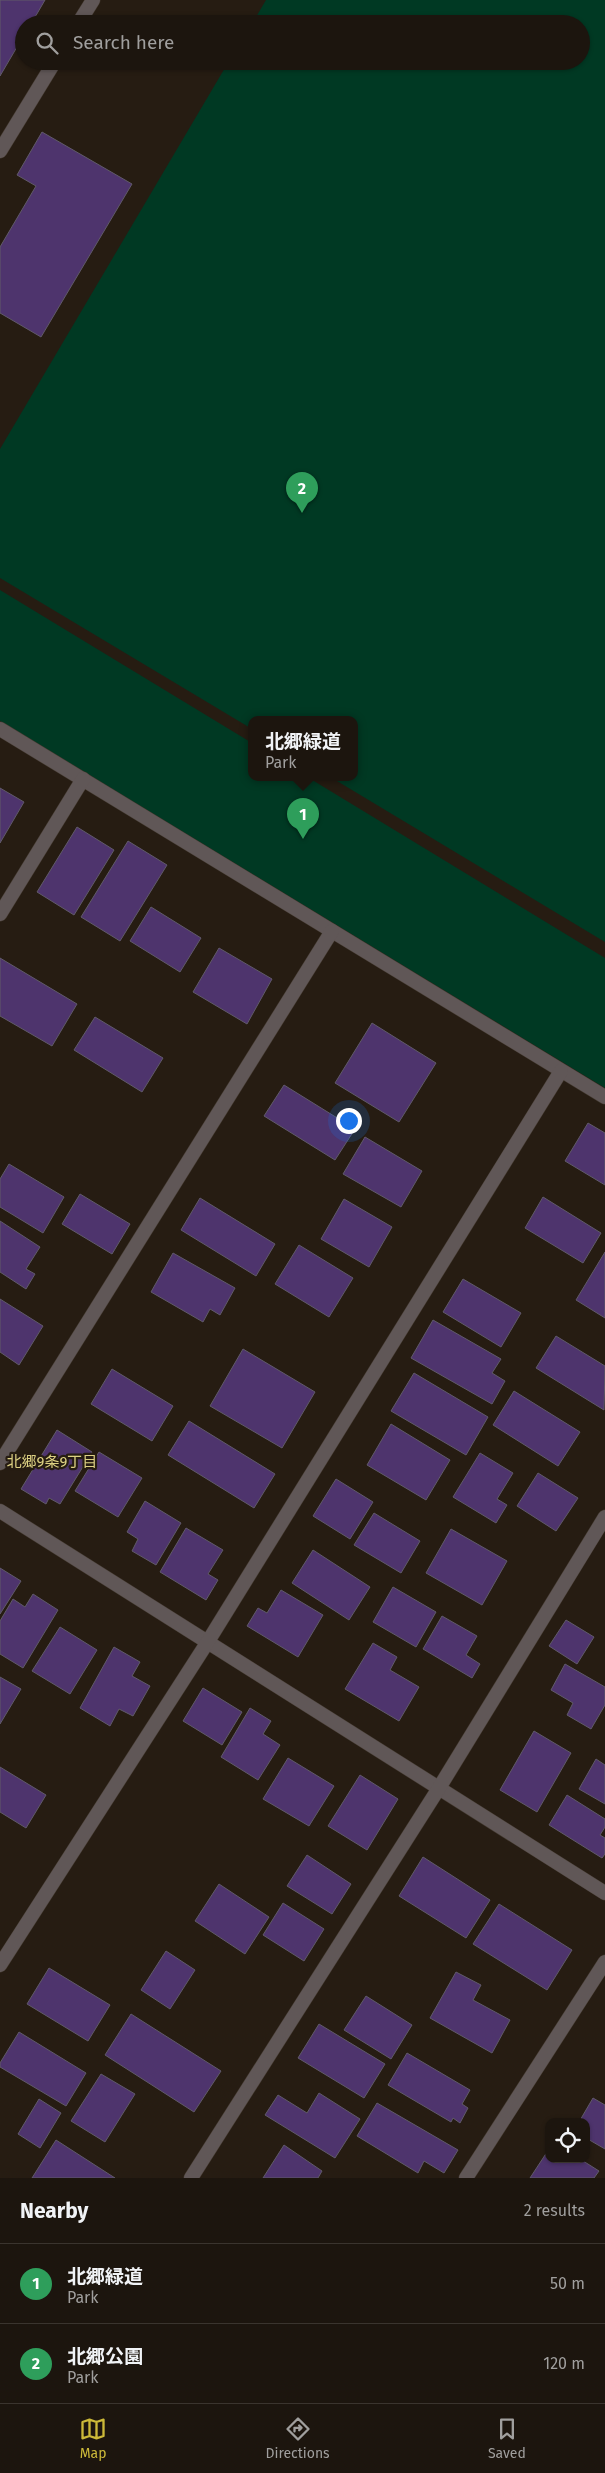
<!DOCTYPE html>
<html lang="en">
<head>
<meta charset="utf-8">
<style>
	body { margin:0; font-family:"Fira Sans","Noto Sans JP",sans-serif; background:#29221c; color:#f1f3f6 }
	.controls { position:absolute; right:15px; bottom:15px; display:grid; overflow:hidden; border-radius:10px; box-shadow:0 1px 4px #0004 }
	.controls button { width:45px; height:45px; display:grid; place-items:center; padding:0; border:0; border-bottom:1px solid #3a342e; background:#1c150e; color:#f1f3f6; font:25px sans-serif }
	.you { position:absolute; left:348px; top:1120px; width:18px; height:18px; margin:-12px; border:4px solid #fff; border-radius:50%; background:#1a73e8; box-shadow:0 0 0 8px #1a73e833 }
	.badge { display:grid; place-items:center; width:32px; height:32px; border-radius:50%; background:#ccb939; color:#fff; font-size:16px; font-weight:700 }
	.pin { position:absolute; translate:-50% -41px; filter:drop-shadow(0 1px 2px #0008) }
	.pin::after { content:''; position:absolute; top:26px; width:18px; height:15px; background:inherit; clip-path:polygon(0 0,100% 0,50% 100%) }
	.popup { position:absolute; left:248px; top:716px; width:110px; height:65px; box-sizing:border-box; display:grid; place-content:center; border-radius:10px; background:#1c150e; filter:drop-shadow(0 1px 4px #0005); font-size:16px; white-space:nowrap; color:#a09f9e }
	.popup b { font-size:19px; color:#f1f3f6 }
	.popup::after { content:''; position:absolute; left:50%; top:100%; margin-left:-10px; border:10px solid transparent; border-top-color:#1c150e }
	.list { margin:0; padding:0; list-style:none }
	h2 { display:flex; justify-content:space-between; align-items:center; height:65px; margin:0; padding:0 20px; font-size:21px }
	h2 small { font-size:16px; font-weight:400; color:#a09f9e }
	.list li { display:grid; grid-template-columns:32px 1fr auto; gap:15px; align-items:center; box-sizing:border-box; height:80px; padding:0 20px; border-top:1px solid #3a342e }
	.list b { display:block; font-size:19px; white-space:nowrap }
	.list p { margin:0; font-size:16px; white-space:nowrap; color:#a09f9e }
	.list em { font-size:16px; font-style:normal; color:#a09f9e }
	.icon { flex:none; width:28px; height:28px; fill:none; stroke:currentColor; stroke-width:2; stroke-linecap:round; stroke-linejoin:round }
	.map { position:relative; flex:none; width:605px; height:2178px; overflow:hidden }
	.search { position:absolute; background:#1c150e; box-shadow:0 1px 4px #0004; left:15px; right:15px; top:15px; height:55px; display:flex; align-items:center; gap:12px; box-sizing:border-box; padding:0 18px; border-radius:28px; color:#a09f9e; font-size:19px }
	.sheet { height:225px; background:#1c150e }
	nav { display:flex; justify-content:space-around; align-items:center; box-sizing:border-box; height:70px; border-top:1px solid #3a342e; background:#1c150e; font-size:14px; color:#a09f9e }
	nav a { display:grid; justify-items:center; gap:2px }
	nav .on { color:#ccb939 }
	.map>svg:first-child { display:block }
	.green { fill:#003923 }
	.building { fill:#4e346d; stroke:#605a69 }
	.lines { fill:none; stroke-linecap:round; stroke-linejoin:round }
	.minor-casing { stroke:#43392f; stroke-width:15 }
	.minor { stroke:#605757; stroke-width:14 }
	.labels { text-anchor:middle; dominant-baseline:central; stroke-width:4.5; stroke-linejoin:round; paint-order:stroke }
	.neighbourhood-label { font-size:15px; fill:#ddd183; stroke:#261c12 }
</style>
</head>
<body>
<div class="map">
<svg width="605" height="2178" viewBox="0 0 605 2178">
	<rect width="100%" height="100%" fill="#261c12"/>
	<!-- green -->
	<g class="green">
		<path d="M266 0H605V942L332 778H354V720H252V729L0 578V449L229 61H581V24H252Z"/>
		<path d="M0 590 252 743V778H309L605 958V1088L0 721Z"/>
	</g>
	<!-- building -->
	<g class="building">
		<path d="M0 0H45L31 24H24V35L0 76Z"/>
		<path d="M42 132 132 184 41 337 0 313V247L36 186 17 175Z"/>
		<path d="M0 788 24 802 0 843Z"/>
		<path d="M77 827 114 850 74 915 37 892Z"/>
		<path d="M128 841 167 865 120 941 81 917Z"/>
		<path d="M151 907 201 938 180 972 130 941Z"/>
		<path d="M219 948 272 979 247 1024 193 992Z"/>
		<path d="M0 958 77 1004 52 1046 0 1016Z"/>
		<path d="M95 1017 163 1058 142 1092 74 1050Z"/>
		<path d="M372 1023 436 1063 399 1122 335 1083Z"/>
		<path d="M284 1085 355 1129 335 1160 264 1116Z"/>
		<path d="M588 1123 605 1133V1185L565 1161Z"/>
		<path d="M365 1137 422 1171 401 1207 343 1174Z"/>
		<path d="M9 1164 64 1197 43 1233 0 1207V1179Z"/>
		<path d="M80 1194 130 1224 112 1254 62 1224Z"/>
		<path d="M543 1197 601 1233 583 1263 525 1228Z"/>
		<path d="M200 1198 275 1244 256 1276 181 1230Z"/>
		<path d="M344 1199 392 1227 369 1267 321 1239Z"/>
		<path d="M0 1221 40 1247 26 1269 35 1274 26 1289 0 1272Z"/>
		<path d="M299 1245 353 1278 329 1317 275 1284Z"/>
		<path d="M605 1252V1318L576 1300Z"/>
		<path d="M173 1253 235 1288 220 1315 210 1309 203 1322 151 1292Z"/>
		<path d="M463 1279 521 1313 501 1347 443 1312Z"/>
		<path d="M0 1299 43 1326 19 1365 0 1352Z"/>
		<path d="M433 1320 501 1359 492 1373 505 1381 492 1404 411 1358Z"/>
		<path d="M556 1336 605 1366 604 1410 536 1368Z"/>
		<path d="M243 1349 315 1392 282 1448 210 1406Z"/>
		<path d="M112 1369 173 1406 152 1441 91 1404Z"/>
		<path d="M414 1373 488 1417 466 1455 391 1411Z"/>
		<path d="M514 1391 580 1432 558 1466 493 1425Z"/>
		<path d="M189 1421 275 1474 254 1508 168 1455Z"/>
		<path d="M391 1424 450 1460 426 1500 367 1465Z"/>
		<path d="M57 1430 92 1452 60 1504 49 1498 46 1504 21 1489Z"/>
		<path d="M99 1452 142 1478 118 1517 75 1491Z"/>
		<path d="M480 1453 513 1473 497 1499 507 1505 496 1523 453 1497Z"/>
		<path d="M538 1473 578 1498 556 1531 517 1506Z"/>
		<path d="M336 1479 373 1502 350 1539 313 1516Z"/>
		<path d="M145 1501 181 1523 156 1565 132 1551 138 1539 127 1532Z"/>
		<path d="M374 1513 420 1541 401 1573 354 1545Z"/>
		<path d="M186 1528 223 1550 208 1574 218 1580 206 1600 160 1572Z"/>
		<path d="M451 1529 507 1561 482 1605 426 1573Z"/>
		<path d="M313 1550 370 1587 349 1620 292 1583Z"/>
		<path d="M0 1568 21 1581 0 1614Z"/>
		<path d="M393 1587 436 1612 416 1647 373 1622Z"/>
		<path d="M281 1590 323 1615 298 1657 247 1626 258 1608 267 1613Z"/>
		<path d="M33 1594 58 1610 23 1668 0 1654V1621L13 1599 25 1607Z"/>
		<path d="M442 1616 477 1636 466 1655 480 1664 472 1678 423 1649Z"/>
		<path d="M566 1620 594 1637 577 1664 549 1646Z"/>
		<path d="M60 1627 97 1650 70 1694 32 1671Z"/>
		<path d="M373 1643 397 1657 390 1670 419 1687 399 1721 345 1689Z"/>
		<path d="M114 1647 140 1662 132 1676 150 1686 133 1716 119 1709 110 1726 80 1708Z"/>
		<path d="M565 1664 605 1687V1705L591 1729 567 1715 573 1703 551 1690Z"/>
		<path d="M0 1677 21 1689 0 1724Z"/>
		<path d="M203 1688 242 1712 222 1745 183 1721Z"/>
		<path d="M250 1708 271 1721 263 1734 280 1745 258 1780 221 1757Z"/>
		<path d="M534 1731 571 1753 537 1812 500 1790Z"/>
		<path d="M288 1758 334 1786 309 1826 263 1799Z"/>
		<path d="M596 1759 605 1765V1804L579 1789Z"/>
		<path d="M0 1767 46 1795 26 1828 0 1812Z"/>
		<path d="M360 1775 398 1799 367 1850 328 1826Z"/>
		<path d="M567 1795 605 1819V1827L600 1835 605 1838V1854L602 1858 549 1825Z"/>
		<path d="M307 1855 351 1884 332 1914 287 1886Z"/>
		<path d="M423 1857 490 1900 466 1938 399 1896Z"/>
		<path d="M219 1884 269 1917 245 1954 195 1921Z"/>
		<path d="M283 1903 324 1929 304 1961 263 1935Z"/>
		<path d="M499 1904 572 1950 547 1990 473 1944Z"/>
		<path d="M166 1951 195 1970 170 2009 141 1990Z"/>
		<path d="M49 1968 110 2005 88 2041 27 2004Z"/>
		<path d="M456 1972 481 1985 473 2000 510 2020 492 2053 430 2018Z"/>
		<path d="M366 1996 412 2025 391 2059 344 2030Z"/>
		<path d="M131 2014 221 2071 194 2112 105 2055Z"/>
		<path d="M319 2024 385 2064 364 2098 298 2058Z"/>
		<path d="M19 2032 86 2073 66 2106 0 2067V2063Z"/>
		<path d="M407 2053 470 2090 462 2104 468 2108 460 2123 453 2118 451 2122 388 2085Z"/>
		<path d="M101 2074 135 2094 105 2142 71 2121Z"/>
		<path d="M319 2093 360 2119 335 2158 265 2115 278 2095 307 2113Z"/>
		<path d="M593 2098 605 2105V2149L586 2138V2122H579Z"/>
		<path d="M39 2099 61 2113 40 2148 18 2134Z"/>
		<path d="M377 2103 458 2150 444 2173 424 2161 418 2173 357 2136Z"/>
		<path d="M56 2140 115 2178H32Z"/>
		<path d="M284 2145 322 2171 318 2178H263Z"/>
		<path d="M549 2149V2159H580L599 2171 594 2178H530Z"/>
	</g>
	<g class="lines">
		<defs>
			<g id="minor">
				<path d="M78 24 93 0"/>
				<path d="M0 151 55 61"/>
				<path d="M0 729 605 1097"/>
				<path d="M0 914 83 779"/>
				<path d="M0 1463 332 931"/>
				<path d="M0 1511 605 1893"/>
				<path d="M0 1965 207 1643 561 1071"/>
				<path d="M191 2178 439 1788 605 1517"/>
				<path d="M466 2178 605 1962"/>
			</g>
		</defs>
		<!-- minor casing -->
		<use href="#minor" class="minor-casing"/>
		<!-- minor -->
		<use href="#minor" class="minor"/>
	</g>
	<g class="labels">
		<!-- neighbourhood labels -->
		<g class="neighbourhood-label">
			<text x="52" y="1462">北郷9条9丁目</text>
		</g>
	</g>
</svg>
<div class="controls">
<button><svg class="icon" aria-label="locate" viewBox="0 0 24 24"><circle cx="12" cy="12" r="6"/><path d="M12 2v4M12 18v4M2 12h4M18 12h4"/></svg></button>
</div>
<div class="you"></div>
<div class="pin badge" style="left:303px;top:839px;background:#2e9e5b">1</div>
<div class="popup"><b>北郷緑道</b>Park</div>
<div class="pin badge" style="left:302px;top:513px;background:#2e9e5b">2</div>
<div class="search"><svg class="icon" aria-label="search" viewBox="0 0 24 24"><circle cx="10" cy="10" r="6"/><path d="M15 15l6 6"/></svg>Search here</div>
</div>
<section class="sheet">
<h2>Nearby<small>2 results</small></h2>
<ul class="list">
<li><span class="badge" style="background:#2e9e5b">1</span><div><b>北郷緑道</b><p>Park</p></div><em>50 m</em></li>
<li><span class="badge" style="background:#2e9e5b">2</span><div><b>北郷公園</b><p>Park</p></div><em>120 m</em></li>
</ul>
</section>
<nav>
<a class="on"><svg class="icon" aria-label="map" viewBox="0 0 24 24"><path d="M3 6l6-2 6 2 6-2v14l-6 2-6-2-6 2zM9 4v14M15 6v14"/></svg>Map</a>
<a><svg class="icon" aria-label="directions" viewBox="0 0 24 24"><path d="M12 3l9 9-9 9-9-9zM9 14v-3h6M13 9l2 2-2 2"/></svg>Directions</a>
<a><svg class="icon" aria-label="saved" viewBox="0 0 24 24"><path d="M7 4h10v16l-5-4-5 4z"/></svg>Saved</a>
</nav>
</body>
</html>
